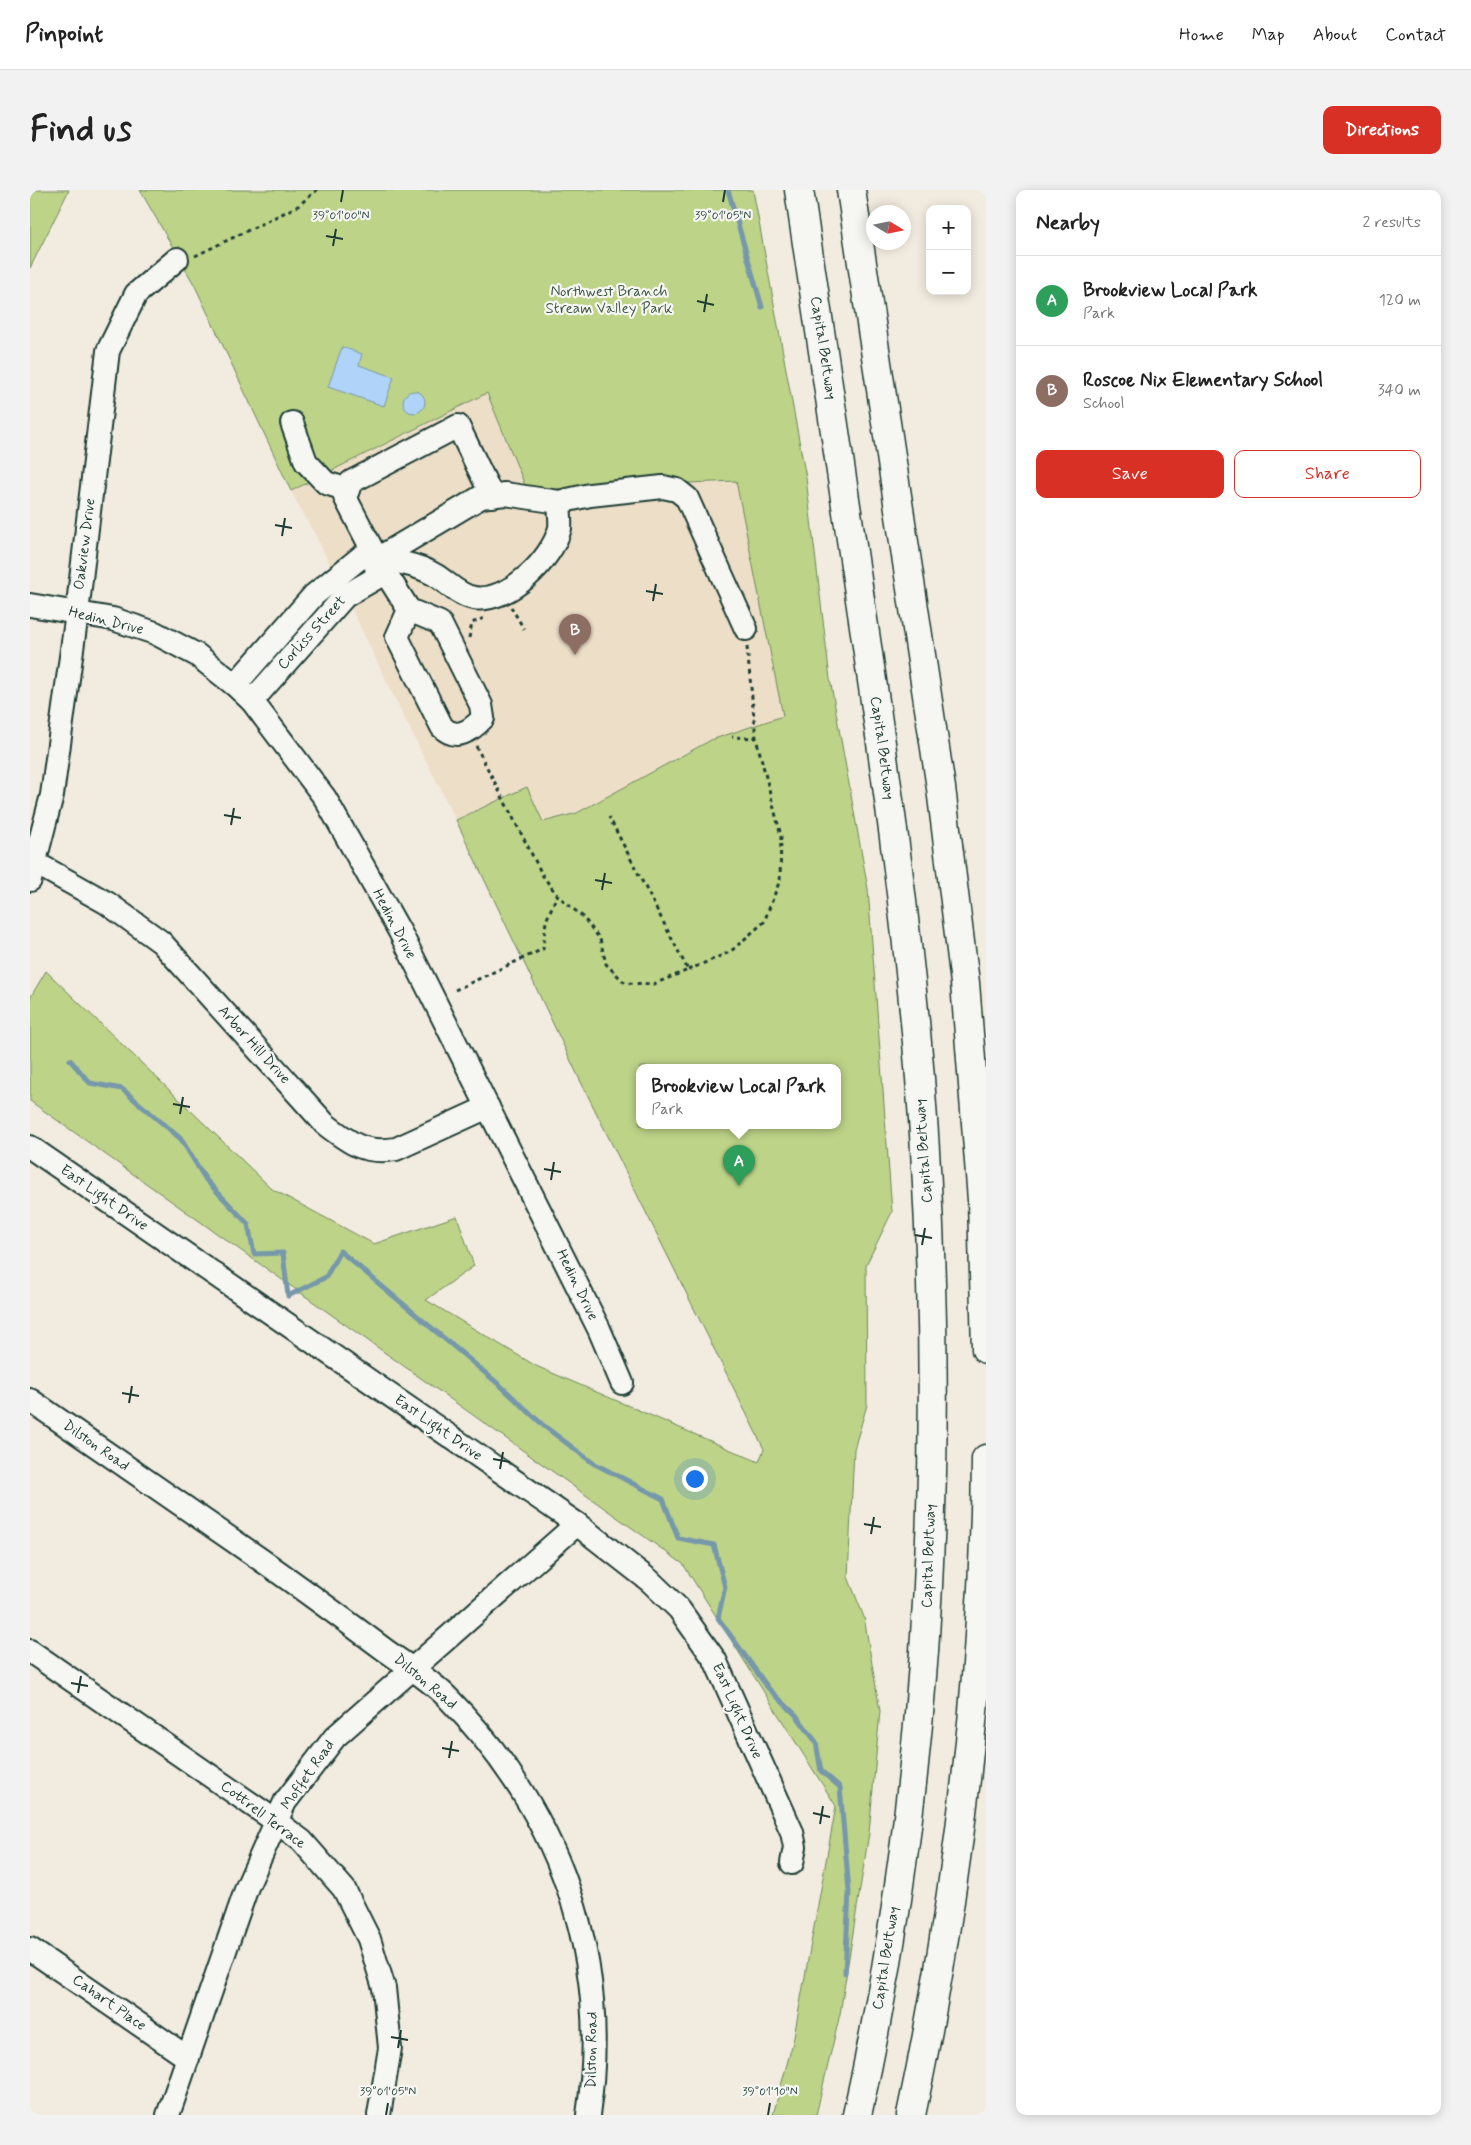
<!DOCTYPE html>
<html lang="en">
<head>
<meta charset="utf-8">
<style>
	body { margin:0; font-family:Mynerve,sans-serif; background:#f2f2f2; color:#222 }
	.controls { position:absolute; right:15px; top:15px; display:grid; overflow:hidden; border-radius:10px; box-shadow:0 2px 12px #0003 }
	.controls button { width:45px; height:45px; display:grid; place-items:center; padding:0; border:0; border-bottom:1px solid #e0e0e0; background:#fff; color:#222; font:25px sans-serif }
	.compass { position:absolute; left:836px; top:15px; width:45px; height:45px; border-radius:50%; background:#fff; box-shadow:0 2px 12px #0003; rotate:100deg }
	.you { position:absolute; left:664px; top:1288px; width:18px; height:18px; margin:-12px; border:4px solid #fff; border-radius:50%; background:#1a73e8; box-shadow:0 0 0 8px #1a73e833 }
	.badge { display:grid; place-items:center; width:32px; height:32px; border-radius:50%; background:#d93025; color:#fff; font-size:16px; font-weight:700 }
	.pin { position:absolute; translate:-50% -41px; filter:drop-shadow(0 1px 2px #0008) }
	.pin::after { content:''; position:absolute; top:26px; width:18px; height:15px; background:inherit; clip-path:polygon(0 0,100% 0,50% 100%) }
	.popup { position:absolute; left:606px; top:874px; width:205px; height:65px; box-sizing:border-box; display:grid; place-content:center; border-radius:10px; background:#fff; filter:drop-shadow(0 1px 4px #0005); font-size:16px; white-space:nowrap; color:#767676 }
	.popup b { font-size:19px; color:#222 }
	.popup::after { content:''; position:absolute; left:50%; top:100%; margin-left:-10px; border:10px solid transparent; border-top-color:#fff }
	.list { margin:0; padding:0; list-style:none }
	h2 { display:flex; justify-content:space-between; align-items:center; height:65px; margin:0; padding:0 20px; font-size:21px }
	h2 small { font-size:16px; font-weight:400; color:#767676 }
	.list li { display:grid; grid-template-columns:32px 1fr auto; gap:15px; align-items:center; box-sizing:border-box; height:90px; padding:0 20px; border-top:1px solid #e0e0e0 }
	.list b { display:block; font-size:19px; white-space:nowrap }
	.list p { margin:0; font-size:16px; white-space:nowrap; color:#767676 }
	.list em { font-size:16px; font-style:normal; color:#767676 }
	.actions { display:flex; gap:10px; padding:15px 20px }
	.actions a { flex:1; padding:11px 0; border:1px solid #d93025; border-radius:10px; text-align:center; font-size:18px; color:#d93025 }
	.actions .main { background:#d93025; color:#fff }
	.map { position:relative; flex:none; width:956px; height:1925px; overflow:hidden; border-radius:10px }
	header { display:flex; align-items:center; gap:30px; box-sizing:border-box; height:70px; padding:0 25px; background:#fff; border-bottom:1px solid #e0e0e0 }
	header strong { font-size:24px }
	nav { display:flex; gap:28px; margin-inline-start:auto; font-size:18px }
	.intro { display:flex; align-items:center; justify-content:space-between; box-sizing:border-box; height:120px; padding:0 30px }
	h1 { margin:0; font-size:35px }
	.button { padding:12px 22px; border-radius:10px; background:#d93025; color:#fff; font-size:18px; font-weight:700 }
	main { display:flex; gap:30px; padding:0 30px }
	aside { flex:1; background:#fff; border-radius:10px; box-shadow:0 2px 12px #0003 }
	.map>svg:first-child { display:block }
	.built { fill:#eddec8 }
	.green { fill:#bdd388; stroke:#6e885e; fill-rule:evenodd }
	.water { fill:#b0d4f9; stroke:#7698aa }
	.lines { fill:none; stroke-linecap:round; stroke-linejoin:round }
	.stream { stroke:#7698aa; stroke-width:5 }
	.minor-casing { stroke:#1f3d34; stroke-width:26 }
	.highway-casing { stroke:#1f3d34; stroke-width:31 }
	.path { stroke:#1f3d34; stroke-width:3; stroke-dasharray:4 4; stroke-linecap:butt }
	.minor { stroke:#f6f6f2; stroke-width:22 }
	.highway { stroke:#f6f6f2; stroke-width:28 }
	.ticks { fill:none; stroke:#1f3d34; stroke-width:2 }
	.labels { text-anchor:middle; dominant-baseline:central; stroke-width:4.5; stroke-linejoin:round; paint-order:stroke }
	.park-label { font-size:15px; fill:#3f5b45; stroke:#f6f6f2 }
	.street-label { font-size:15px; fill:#1f3d34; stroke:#f6f6f2 }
	.ticks-label { font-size:12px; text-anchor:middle; fill:#1f3d34; stroke:#f6f6f2; stroke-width:4.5; stroke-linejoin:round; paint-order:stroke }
</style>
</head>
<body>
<header>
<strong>Pinpoint</strong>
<nav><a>Home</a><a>Map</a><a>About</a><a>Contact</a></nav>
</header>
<div class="intro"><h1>Find us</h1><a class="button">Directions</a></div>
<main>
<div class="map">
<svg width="956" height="1925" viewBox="0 0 956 1925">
	<rect width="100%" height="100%" fill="#f2ebdf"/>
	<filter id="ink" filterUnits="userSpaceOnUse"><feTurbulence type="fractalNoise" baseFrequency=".02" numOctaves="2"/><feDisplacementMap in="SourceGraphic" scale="10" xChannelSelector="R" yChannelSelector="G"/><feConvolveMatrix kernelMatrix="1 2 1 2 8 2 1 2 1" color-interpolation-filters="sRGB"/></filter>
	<g filter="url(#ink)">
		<!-- built -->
		<path class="built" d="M487 188 718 282 756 525 681 550 547 623 513 632 497 598 426 630 381 541 291 356 261 301Z"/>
		<!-- green -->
		<g class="green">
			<path d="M0 0H39L0 78Z"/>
			<path d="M110 0H723L776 288 800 489 838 699 862 1022 836 1075 837 1215 824 1259 818 1387 834 1427 850 1521 839 1643 810 1824 786 1925H743L763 1852 806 1616 653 1374 0 911V808L16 781 242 999 344 1054 427 1026 444 1076 396 1110 506 1176 729 1272 734 1259 549 888 426 630 497 597 513 632 547 623 681 550 753 526 706 291 497 300 457 203 261 301 165 96ZM610 877H808V935H610Z"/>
		</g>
		<!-- water -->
		<g class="water">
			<path d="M312 157 332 164 329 175 364 187 354 216 298 197Z"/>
			<circle cx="384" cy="212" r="11"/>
		</g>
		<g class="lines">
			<!-- stream -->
			<g class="stream">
				<path d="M698 0 732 117"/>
				<path d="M40 870 60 893 92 899 151 949 176 990 218 1034 224 1064 253 1063 258 1106 296 1087 310 1061 472 1197 514 1236 563 1273 633 1309 648 1348 684 1355 695 1397 688 1428 739 1499 766 1525 786 1552 791 1581 810 1597 819 1701 815 1783"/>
			</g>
			<defs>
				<g id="minor">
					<path d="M262 233 276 272 296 293 318 300"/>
					<path d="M347 369 451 307 475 304 529 312 560 305 633 297 647 300 657 308 716 439"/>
					<path d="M0 415 83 429 125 443 167 465 205 495 222 511 295 608 370 742 569 1139 592 1193"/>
					<path d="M379 420 367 447 412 537C426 551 441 541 453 528L451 515 410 433 379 420 347 369 315 307 321 292 428 236 462 306"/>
					<path d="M205 495 284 405 331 367C355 370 384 372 405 385 417 392 429 406 444 408 478 413 522 370 530 338 531 330 529 320 529 312"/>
					<path d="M222 511 315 406 346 388 347 369"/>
					<path d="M0 670 77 713 131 752 295 934C320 953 333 964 366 959L458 917"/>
					<path d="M0 690 22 605 47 423 78 161 106 104 147 69"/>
					<path d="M0 957 547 1334 620 1391 649 1419 685 1470 762 1642 765 1657 762 1673"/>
					<path d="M0 1210C79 1265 158 1320 237 1374 277 1402 316 1431 355 1460 376 1475 399 1489 417 1507 529 1621 582 1766 558 1925"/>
					<path d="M0 1461 247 1632 272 1651 314 1699 339 1749 354 1798 360 1858 349 1925"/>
					<path d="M0 1759 158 1868"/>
					<path d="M138 1925 217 1697 255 1612 305 1547 547 1334"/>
				</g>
				<g id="highway">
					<path d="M769 0C791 148 813 296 835 443 857 591 878 739 890 888 917 1233 903 1587 827 1925"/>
					<path d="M821 0 911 598 935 793 952 1010 956 1159"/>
					<path d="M881 1925C927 1709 954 1490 956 1269"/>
				</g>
			</defs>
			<!-- minor casing -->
			<use href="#minor" class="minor-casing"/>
			<!-- highway casing -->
			<use href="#highway" class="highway-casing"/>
			<!-- path -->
			<g class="path">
				<path d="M165 66 268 16 287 0"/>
				<path d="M481 417 494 439"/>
				<path d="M439 448 442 433 454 428"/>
				<path d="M717 457 726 548"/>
				<path d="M446 556 513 686 527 705 553 727 570 749 576 774 595 793 624 794 658 780 579 627"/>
				<path d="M658 780 700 762 734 732 750 690 751 646 726 548 702 547"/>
				<path d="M425 800 513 759 516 731 527 705"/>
			</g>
			<!-- minor -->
			<use href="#minor" class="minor"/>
			<!-- highway -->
			<use href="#highway" class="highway"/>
		</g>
	</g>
	<!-- ticks -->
	<path class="ticks" d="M311 12 313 0M693 12 695 0M296 46 313 49M303 56 306 39M667 111 684 115M674 122 677 104M245 335 262 338M252 346 255 328M616 401 633 404M623 411 626 394M194 625 211 628M201 635 204 618M565 690 582 693M572 700 575 683M143 914 160 917M150 924 153 907M514 979 531 982M521 990 524 972M885 1045 902 1048M892 1055 895 1038M92 1203 109 1206M99 1213 102 1196M463 1269 480 1272M470 1279 473 1262M834 1334 851 1337M841 1344 844 1327M41 1493 58 1496M48 1503 51 1486M412 1558 429 1561M419 1568 422 1551M783 1623 800 1627M790 1634 793 1616M361 1847 378 1850M368 1858 371 1840M356 1925 358 1913M738 1925 740 1913"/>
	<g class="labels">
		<!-- park labels -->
		<g class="park-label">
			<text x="579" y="102">Northwest Branch<tspan x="579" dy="17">Stream Valley Park</tspan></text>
		</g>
		<!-- street labels -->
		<g class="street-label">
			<text transform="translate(793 158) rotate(81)">Capital Beltway</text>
			<text transform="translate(55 354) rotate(-83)">Oakview Drive</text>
			<text transform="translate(76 431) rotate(14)">Hedin Drive</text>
			<text transform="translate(282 443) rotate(-48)">Corliss Street</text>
			<text transform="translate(852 558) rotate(82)">Capital Beltway</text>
			<text transform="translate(364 734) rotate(62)">Hedin Drive</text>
			<text transform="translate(224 855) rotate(48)">Arbor Hill Drive</text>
			<text transform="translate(894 961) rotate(-94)">Capital Beltway</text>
			<text transform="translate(74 1008) rotate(35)">East Light Drive</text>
			<text transform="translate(547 1095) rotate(64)">Hedin Drive</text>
			<text transform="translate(408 1238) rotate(35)">East Light Drive</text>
			<text transform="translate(66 1256) rotate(35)">Dilston Road</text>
			<text transform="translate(899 1366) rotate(-88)">Capital Beltway</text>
			<text transform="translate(395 1492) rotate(40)">Dilston Road</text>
			<text transform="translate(707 1521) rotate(66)">East Light Drive</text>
			<text transform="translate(278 1585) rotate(-55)">Moffet Road</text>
			<text transform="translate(233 1625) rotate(37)">Cottrell Terrace</text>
			<text transform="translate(856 1768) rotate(-81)">Capital Beltway</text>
			<text transform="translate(79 1813) rotate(35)">Cahart Place</text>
			<text transform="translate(562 1860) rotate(-89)">Dilston Road</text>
		</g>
	</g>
	<g class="ticks-label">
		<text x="311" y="29">39°01'00"N</text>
		<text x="693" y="29">39°01'05"N</text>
		<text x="358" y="1905">39°01'05"N</text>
		<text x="740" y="1905">39°01'10"N</text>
	</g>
</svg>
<div class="controls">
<button>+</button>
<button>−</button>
</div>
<svg class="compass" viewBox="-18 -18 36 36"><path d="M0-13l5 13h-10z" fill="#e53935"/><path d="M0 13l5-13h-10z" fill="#767676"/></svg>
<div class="you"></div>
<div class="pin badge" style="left:709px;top:996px;background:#2e9e5b">A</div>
<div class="popup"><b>Brookview Local Park</b>Park</div>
<div class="pin badge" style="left:545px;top:465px;background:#8d6e63">B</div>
</div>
<aside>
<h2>Nearby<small>2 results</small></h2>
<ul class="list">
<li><span class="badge" style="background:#2e9e5b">A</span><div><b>Brookview Local Park</b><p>Park</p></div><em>120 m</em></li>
<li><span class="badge" style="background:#8d6e63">B</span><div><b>Roscoe Nix Elementary School</b><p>School</p></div><em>340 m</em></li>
</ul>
<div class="actions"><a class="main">Save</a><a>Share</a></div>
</aside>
</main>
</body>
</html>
